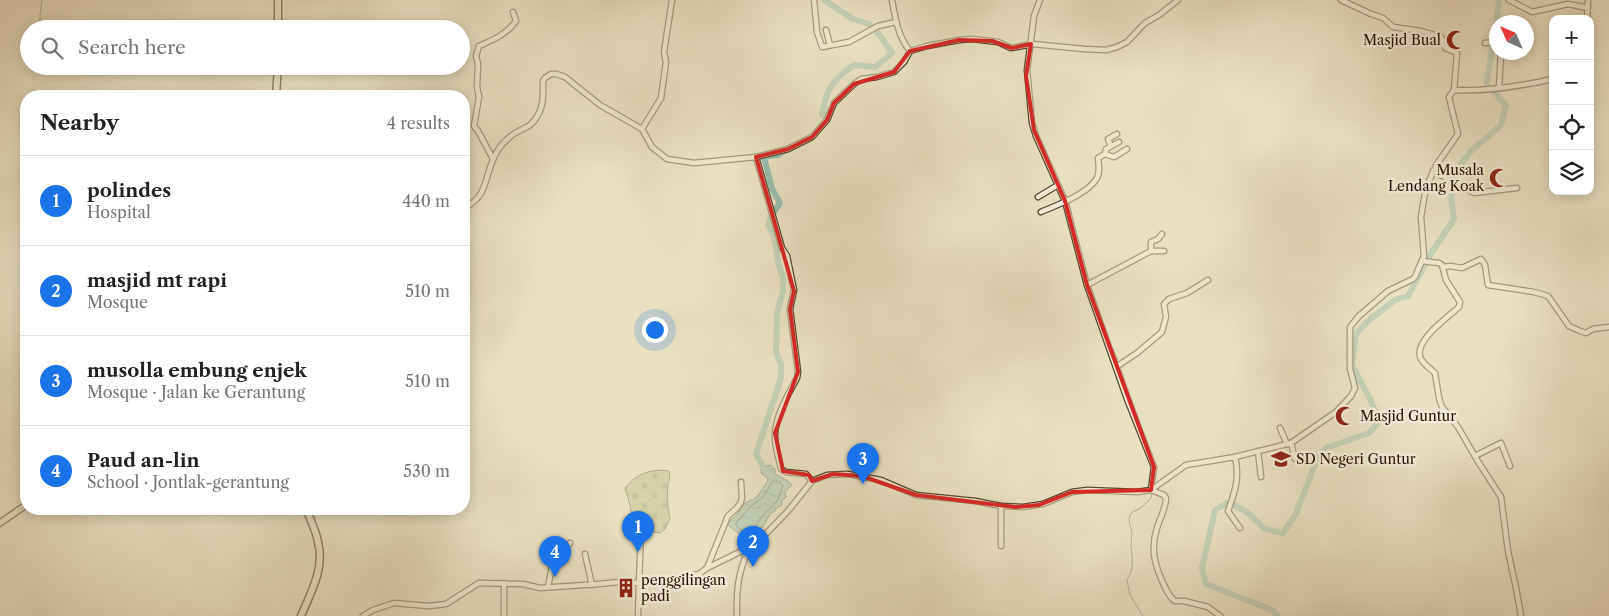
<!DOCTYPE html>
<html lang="en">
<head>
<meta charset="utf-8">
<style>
	body { margin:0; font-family:"Libre Caslon Text",serif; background:#f6f6f6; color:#222 }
	.controls { position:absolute; right:15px; top:15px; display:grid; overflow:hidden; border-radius:10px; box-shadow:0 2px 12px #0003 }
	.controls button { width:45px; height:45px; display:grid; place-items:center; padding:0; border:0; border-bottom:1px solid #e0e0e0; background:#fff; color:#222; font:25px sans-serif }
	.compass { position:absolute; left:1489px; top:15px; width:45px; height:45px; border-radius:50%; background:#fff; box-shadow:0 2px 12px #0003; rotate:315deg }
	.you { position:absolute; left:654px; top:329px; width:18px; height:18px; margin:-12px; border:4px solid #fff; border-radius:50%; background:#1a73e8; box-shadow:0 0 0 8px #1a73e833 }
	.badge { display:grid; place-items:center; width:32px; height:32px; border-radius:50%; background:#1a73e8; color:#fff; font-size:16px; font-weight:700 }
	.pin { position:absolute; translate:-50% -41px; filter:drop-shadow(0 1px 2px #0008) }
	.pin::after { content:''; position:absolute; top:26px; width:18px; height:15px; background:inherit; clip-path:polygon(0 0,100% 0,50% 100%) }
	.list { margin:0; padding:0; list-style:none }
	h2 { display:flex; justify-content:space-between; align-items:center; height:65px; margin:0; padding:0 20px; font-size:21px }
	h2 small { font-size:16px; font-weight:400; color:#767676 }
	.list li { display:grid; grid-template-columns:32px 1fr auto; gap:15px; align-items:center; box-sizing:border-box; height:90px; padding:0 20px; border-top:1px solid #e0e0e0 }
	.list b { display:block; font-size:19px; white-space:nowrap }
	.list p { margin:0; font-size:16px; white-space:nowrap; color:#767676 }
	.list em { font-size:16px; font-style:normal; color:#767676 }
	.icon { flex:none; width:28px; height:28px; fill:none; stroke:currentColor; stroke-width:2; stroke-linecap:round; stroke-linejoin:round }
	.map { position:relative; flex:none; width:1609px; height:616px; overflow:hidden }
	.search { position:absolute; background:#fff; box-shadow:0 2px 12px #0003; left:20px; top:20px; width:450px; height:55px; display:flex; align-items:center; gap:12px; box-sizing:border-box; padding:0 18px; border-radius:28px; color:#767676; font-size:19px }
	.panel { position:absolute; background:#fff; box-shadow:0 2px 12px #0003; left:20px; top:90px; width:450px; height:425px; border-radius:20px }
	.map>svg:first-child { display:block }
	.cemetery { fill:url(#cemetery-stones); stroke:#726a48 }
	.water { fill:url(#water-waves); stroke:#6c7968 }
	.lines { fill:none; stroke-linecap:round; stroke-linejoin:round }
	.shore { stroke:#606857; stroke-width:1 }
	.stream { stroke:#6c7968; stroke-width:1 }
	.river { stroke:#99beae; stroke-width:6 }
	.minor-casing { stroke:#584630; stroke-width:7 }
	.major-casing { stroke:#281200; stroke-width:8 }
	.highway-casing { stroke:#281200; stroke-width:9 }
	.minor { stroke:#f1ebd7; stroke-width:4.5 }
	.major { stroke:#e9e0c2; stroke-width:5.5 }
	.highway { stroke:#e9e0c2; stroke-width:6 }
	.marked { fill:none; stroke:#d62828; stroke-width:4; stroke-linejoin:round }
	.labels { text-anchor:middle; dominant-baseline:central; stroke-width:5; stroke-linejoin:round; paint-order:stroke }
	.poi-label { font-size:14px; fill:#281200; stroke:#f1ebd7; text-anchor:start }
</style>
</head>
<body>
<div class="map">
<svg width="1609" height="616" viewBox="0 0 1609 616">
	<defs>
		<pattern id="cemetery-stones" width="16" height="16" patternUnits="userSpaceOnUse" patternTransform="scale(1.25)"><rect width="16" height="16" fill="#bcc18f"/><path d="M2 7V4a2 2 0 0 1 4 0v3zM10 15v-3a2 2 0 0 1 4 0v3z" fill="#a2a57a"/></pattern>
		<pattern id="water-waves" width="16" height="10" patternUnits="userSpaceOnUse" patternTransform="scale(1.25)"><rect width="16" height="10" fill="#99beae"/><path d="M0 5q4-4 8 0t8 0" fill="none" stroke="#84a294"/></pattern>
	</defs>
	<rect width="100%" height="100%" fill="#e9e0c2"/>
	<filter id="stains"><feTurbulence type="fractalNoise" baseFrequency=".004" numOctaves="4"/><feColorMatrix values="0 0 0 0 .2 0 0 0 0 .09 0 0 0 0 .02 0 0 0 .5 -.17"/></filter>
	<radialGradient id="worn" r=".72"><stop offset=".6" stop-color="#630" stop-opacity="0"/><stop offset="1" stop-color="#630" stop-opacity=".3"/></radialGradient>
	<!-- cemetery -->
	<path class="cemetery" d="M660 470 669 471C671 480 668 479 668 487 667 494 668 512 670 519L665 529 660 533 641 530 633 525C632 512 629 501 625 488 636 475 643 472 660 470Z"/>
	<!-- water -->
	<path class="water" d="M771 465 775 469V474L787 480 792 485 785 492 786 497 782 500V505L776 508V510L770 514 763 527 760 528C756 532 758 538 753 544L729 526 727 523 735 517 745 503 754 499 759 494 767 482 768 479 761 473V469L766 466Z"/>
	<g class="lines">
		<!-- shore -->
		<path class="shore" d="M775 480 783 485C781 489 780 495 778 499 770 510 754 521 753 535L749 536 736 526V523L751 506 763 497 773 481Z"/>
		<!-- stream -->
		<g class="stream">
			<path d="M40 29V14L42 0"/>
			<path d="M1037 132 1041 142"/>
			<path d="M1058 180 1068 199"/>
			<path d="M1069 203 1081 255"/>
			<path d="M1091 290 1103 324"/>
			<path d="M1108 337 1119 363"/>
			<path d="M1120 367 1155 464"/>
			<path d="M1143 616 1130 595 1127 580C1135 567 1132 559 1131 545 1131 541 1132 536 1132 533 1131 525 1127 522 1131 513L1141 508 1151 498 1152 493"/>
		</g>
		<!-- river -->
		<g class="river">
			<path d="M824 0 853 19 869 24 878 33 892 53 875 67 854 65C833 79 826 89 822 115H828L825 121"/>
			<path d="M763 467 756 454 781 378V364L776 352 777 313 783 291V278L779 266 774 236 768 225 772 215 780 203 772 189 764 157 778 155 788 149"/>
			<path d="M1278 616 1272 610 1206 584 1202 568 1215 510 1227 503H1231L1248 513 1265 529 1283 533 1296 514 1318 456 1326 448 1369 433 1377 424 1376 414 1372 403 1352 365 1356 334 1369 320 1395 300 1408 296 1432 252 1454 219 1451 198 1460 165 1470 152 1501 125 1506 106 1493 90 1486 89 1499 3 1498 0"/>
		</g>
		<defs>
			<g id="minor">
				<path d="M814 0 817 32 822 47 849 42 878 26 896 22"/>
				<path d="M1040 0 1034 16 1027 70 1032 123 1036 136 1065 201 1087 285 1127 399 1154 467 1151 490"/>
				<path d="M1509 0 1532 12 1568 4 1588 8"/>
				<path d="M1587 19 1588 0"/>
				<path d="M826 30 830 45"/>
				<path d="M1485 43 1496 42"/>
				<path d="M910 51 927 46 959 40 972 39 998 42 1011 48 1033 44 1084 49 1106 50 1117 47 1127 42 1145 23 1159 15 1178 0"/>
				<path d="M1499 88 1501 52"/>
				<path d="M1454 90C1487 92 1521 86 1553 79"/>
				<path d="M642 129 661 98 666 62 664 52 672 0"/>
				<path d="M1111 146 1108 139 1117 134"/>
				<path d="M1105 154 1114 157 1127 149"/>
				<path d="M756 157 788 149 812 137 827 120 834 103 854 84 861 79 877 77 894 72 904 62 910 51C898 37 895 17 892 0"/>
				<path d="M493 159 478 131 474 126 479 97 477 87 478 64 476 56 479 46C493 40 507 34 516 21L513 12"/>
				<path d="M1433 171 1474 193 1517 188"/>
				<path d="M1038 197 1058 185"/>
				<path d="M464 208C491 195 483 173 498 150 501 145 506 140 511 136 522 127 530 130 538 115 544 105 543 93 543 81L545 78 551 74H556L565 77 600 105 642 129 652 147 667 159 694 163 756 157 782 248 787 256 794 290 790 309 798 372 797 378C788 395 776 414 775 434 774 445 779 458 781 469L786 472 806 474 812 481 788 511 756 544 707 568 699 574 672 579 639 583 641 532"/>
				<path d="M1041 212C1057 205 1088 194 1097 178 1100 172 1099 165 1098 158L1105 154 1106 149 1119 142"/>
				<path d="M1151 251V242L1158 239 1162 234"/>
				<path d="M1422 261 1439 263 1442 265 1446 280 1460 302 1459 307C1448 317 1412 342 1421 359 1424 365 1430 368 1435 373L1439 398 1442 407 1458 427 1477 460 1501 497 1508 551 1516 588 1521 616"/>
				<path d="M1444 267 1450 266 1462 268 1481 259 1485 265 1488 285 1534 292 1548 296 1569 326 1580 331 1586 333 1593 329 1609 327"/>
				<path d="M1087 285 1151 251H1164"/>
				<path d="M1116 367 1137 353 1162 332 1166 317 1164 304 1169 299 1187 293 1208 280"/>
				<path d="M1280 428 1287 444"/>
				<path d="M1291 443 1295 459"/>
				<path d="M1258 451 1261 477"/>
				<path d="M1475 456 1501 443 1510 466"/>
				<path d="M1235 457C1240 477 1235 492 1228 511L1240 528"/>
				<path d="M812 481 827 475 847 474 881 480 916 495 975 501 1001 506 1023 507 1043 504 1072 492 1087 490 1137 492 1151 490 1186 465 1235 457 1291 443 1336 412 1351 396 1355 388 1350 369V327L1359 316 1388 291 1413 279 1415 277 1424 256 1421 217 1426 187 1437 164 1458 134 1449 97 1454 90 1457 53 1445 48 1444 41 1441 37 1421 31 1393 27 1383 18 1371 14 1341 0"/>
				<path d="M1151 490 1164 495 1166 498C1166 508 1160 518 1157 528 1150 549 1155 566 1164 585 1167 591 1169 597 1175 601H1184L1208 607 1220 616"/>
				<path d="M1001 546V506"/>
				<path d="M585 554 592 585"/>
				<path d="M707 568 728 516 737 508 741 502 742 497 741 482"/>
				<path d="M504 583V616"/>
				<path d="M548 587 553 561 570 543"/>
				<path d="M363 616 373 610 394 603 429 606 446 604 479 583 523 584 540 588 599 584 618 582 639 583 638 616"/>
				<path d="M737 616C736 592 738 571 749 549"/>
			</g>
			<path id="major" d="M0 523 26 505"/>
			<g id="highway">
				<path d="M278 0V29"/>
				<path d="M276 96 278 66"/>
				<path d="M301 616C311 592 325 568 318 542 316 530 310 519 306 509"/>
			</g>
		</defs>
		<!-- minor casing -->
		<use href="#minor" class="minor-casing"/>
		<!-- major casing -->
		<use href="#major" class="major-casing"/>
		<!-- highway casing -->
		<use href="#highway" class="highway-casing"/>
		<!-- minor -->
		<use href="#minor" class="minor"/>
		<!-- major -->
		<use href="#major" class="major"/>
		<!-- highway -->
		<use href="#highway" class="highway"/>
	</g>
	<!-- marked area -->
	<path d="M0 0H1609V616H0ZM959 40 992 41 1012 48 1031 44 1026 76 1034 130 1065 201 1087 285 1154 467 1151 490 1072 492 1039 505 1015 507 916 495 862 476 833 474 812 481 809 475 783 471 775 433 798 372 790 309 794 291 756 157 788 149 812 137 827 120 834 103 854 84 894 72 910 51Z" fill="#e9e0c2" fill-opacity=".55" fill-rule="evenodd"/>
	<path class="marked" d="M959 40 992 41 1012 48 1031 44 1026 76 1034 130 1065 201 1087 285 1154 467 1151 490 1072 492 1039 505 1015 507 916 495 862 476 833 474 812 481 809 475 783 471 775 433 798 372 790 309 794 291 756 157 788 149 812 137 827 120 834 103 854 84 894 72 910 51Z"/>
	<!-- icons -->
	<defs>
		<symbol id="mosque-bare" viewBox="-9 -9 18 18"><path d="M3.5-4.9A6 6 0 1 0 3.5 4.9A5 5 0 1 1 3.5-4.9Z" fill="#8f2418" stroke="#f1ebd7" stroke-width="2.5" paint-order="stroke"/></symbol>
		<symbol id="school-bare" viewBox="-9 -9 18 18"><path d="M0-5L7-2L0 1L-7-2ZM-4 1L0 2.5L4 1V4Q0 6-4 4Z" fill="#8f2418" stroke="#f1ebd7" stroke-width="2.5" paint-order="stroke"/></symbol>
		<symbol id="building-bare" viewBox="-9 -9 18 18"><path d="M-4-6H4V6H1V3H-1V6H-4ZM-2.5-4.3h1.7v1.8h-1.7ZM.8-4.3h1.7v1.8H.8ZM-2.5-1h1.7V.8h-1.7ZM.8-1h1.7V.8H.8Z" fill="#8f2418" stroke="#f1ebd7" stroke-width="2.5" paint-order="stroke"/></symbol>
	</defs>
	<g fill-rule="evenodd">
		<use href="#mosque-bare" x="1442" y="26" width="28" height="28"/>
		<use href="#mosque-bare" x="1485" y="164" width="28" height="28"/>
		<use href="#mosque-bare" x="1331" y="402" width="28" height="28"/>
		<use href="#school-bare" x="1267" y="445" width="28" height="28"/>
		<use href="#building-bare" x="612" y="574" width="28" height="28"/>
	</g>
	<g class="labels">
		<!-- poi labels -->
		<g class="poi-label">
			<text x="1441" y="40" text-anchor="end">Masjid Bual</text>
			<text x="1484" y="170" text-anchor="end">Musala<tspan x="1484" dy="16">Lendang Koak</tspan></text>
			<text x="1360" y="416">Masjid Guntur</text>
			<text x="1296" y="459">SD Negeri Guntur</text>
			<text x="641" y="580">penggilingan<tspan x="641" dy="16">padi</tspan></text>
		</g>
	</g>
	<rect width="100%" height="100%" filter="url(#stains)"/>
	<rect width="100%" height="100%" fill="url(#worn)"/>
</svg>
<div class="controls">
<button>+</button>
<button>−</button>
<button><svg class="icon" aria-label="locate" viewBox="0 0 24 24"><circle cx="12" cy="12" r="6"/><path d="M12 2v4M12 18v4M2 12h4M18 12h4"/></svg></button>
<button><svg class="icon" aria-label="layers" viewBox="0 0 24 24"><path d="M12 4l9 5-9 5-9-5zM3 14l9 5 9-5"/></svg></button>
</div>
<svg class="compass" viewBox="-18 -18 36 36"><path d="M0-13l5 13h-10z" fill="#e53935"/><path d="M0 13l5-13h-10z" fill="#767676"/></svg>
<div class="you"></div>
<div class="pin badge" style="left:638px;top:552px">1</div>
<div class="pin badge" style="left:753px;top:567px">2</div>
<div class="pin badge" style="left:863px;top:484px">3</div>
<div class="pin badge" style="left:555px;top:577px">4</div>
<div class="search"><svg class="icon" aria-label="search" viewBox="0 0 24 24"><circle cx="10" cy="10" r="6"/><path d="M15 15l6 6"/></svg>Search here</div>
<section class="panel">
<h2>Nearby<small>4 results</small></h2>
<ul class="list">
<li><span class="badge">1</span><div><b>polindes</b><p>Hospital</p></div><em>440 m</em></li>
<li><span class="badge">2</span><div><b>masjid mt rapi</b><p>Mosque</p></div><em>510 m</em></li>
<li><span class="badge">3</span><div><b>musolla embung enjek</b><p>Mosque · Jalan ke Gerantung</p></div><em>510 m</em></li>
<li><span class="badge">4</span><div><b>Paud an-lin</b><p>School · Jontlak-gerantung</p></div><em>530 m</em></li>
</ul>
</section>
</div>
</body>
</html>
